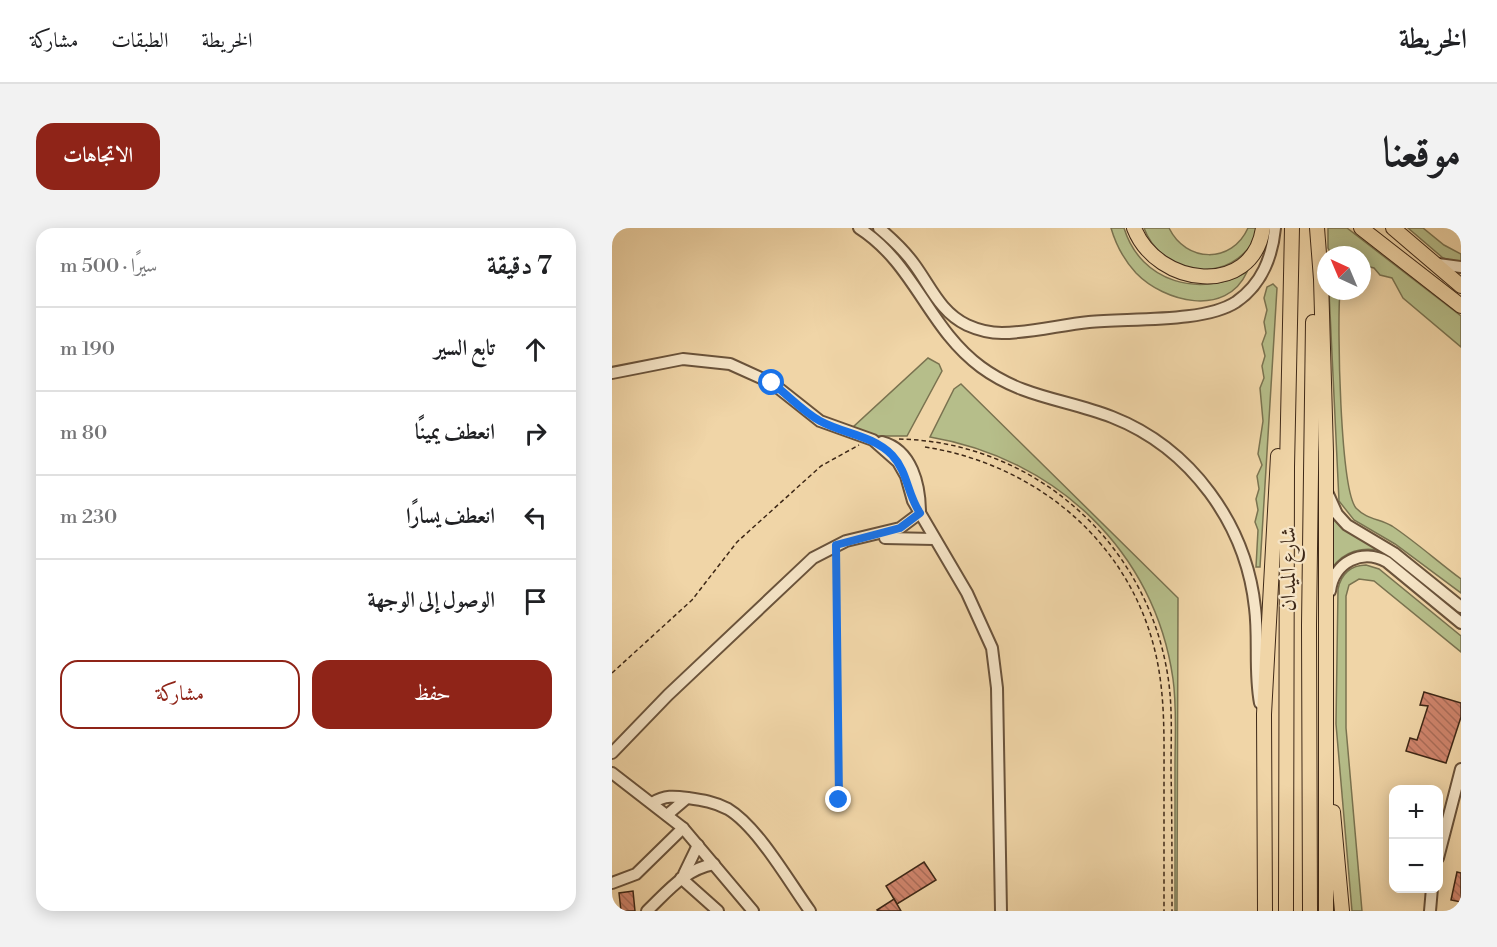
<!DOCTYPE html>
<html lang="ar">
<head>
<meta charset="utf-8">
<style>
	body { margin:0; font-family:"Libre Bodoni",Amiri,serif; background:#f2f2f2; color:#202124; direction:rtl }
	.controls { position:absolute; right:18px; bottom:18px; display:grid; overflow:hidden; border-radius:12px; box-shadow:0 3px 15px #0003 }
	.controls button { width:54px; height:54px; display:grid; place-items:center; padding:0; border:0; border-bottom:2px solid #e0e0e0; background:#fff; color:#202124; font:30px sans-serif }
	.compass { position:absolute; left:705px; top:18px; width:54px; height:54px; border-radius:50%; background:#fff; box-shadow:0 3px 15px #0003; rotate:316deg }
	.stop { position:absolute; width:18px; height:18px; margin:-14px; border:4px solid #1a73e8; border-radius:50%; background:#fff }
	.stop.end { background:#1a73e8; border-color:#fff; box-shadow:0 2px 6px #0008 }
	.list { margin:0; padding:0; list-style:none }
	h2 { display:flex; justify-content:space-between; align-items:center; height:78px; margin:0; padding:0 24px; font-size:26px }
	h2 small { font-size:20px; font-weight:400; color:#757577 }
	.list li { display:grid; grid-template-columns:39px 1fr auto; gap:18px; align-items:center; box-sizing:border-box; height:84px; padding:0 24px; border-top:2px solid #e0e0e0 }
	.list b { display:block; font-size:22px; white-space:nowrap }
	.list em { font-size:20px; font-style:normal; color:#757577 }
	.actions { display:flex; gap:12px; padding:18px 24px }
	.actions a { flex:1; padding:14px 0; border:2px solid #8f2418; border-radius:18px; text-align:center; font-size:21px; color:#8f2418 }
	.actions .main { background:#8f2418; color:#fff }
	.icon { flex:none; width:33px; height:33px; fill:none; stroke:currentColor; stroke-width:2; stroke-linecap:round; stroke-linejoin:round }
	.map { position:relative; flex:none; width:849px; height:683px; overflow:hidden; direction:ltr; border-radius:18px }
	header { display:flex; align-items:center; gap:36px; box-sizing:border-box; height:84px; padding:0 30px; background:#fff; border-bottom:2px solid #e0e0e0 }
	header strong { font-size:28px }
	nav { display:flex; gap:33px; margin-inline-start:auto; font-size:21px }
	.intro { display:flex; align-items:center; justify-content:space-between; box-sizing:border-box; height:144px; padding:0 36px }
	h1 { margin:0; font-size:42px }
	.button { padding:15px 27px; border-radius:18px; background:#8f2418; color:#fff; font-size:21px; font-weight:700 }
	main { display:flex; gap:36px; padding:0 36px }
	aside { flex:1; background:#fff; border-radius:18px; box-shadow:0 3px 15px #0003 }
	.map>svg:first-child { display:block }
	.green { fill:#b6be8a; stroke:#7a7350; stroke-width:1.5 }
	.building { fill:url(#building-back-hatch); stroke:#3e2817; stroke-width:1.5 }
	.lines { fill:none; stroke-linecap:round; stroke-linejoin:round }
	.minor-casing { stroke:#6a533b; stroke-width:14 }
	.major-casing { stroke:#3e2817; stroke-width:16 }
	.path { stroke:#3e2817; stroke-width:1.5; stroke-dasharray:4.5 3; stroke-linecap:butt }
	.minor { stroke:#f5e4c6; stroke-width:10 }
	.major { stroke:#f0d5a7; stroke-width:14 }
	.route { stroke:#1a73e8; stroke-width:8 }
	.labels { text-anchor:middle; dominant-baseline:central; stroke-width:4.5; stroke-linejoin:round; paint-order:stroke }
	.street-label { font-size:21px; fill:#3e2817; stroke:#f5e4c6 }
</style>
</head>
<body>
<header>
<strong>الخريطة</strong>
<nav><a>الخريطة</a><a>الطبقات</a><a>مشاركة</a></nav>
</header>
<div class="intro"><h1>موقعنا</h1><a class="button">الاتجاهات</a></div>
<main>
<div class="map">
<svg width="849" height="683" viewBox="0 0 849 683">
	<defs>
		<pattern id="building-back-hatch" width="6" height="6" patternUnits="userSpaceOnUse" patternTransform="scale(1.5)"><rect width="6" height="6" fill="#d0856d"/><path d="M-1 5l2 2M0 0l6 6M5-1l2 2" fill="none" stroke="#aa6d59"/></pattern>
	</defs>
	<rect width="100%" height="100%" fill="#f0d5a7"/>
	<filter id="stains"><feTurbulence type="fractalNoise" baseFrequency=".00333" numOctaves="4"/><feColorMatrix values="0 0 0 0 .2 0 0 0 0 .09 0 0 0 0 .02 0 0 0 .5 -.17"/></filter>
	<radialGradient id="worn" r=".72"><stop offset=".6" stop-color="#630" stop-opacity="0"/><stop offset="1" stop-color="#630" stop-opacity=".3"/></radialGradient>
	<!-- green -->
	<g class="green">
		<path d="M499 0H512C529 55 588 70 635 44 614 90 552 74 524 45 512 32 504 17 499 0Z"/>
		<path d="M532 0H557C574 35 620 36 636 0H648C646 11 642 15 634 23 603 57 547 41 532 0Z"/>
		<path d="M716 0H735L849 88V119L791 70 780 50 768 47 762 40 754 38 750 27 742 26 735 20 733 27H720L716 20Z"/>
		<path d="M796 0H811L832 17 849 26V35L831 30Z"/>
		<path d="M661 56 665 60 648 339H644L646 302 643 294 646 282 644 271 647 261 645 248 650 237 646 226 651 193 648 160 652 150 650 138 653 128 650 116 654 105 652 94 655 82 652 70 655 59Z"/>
		<path d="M717 63H728C725 94 728 261 744 280 754 291 768 291 780 298 804 314 826 334 849 351V365L783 316 742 292 727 273Z"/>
		<path d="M316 130 327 136 330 143 295 208H266L240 200Z"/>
		<path d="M349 156 566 370 565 683H563C563 634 563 586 563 537 563 509 565 479 561 451 543 323 443 230 318 209L342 161Z"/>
		<path d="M718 285 736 304 770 323C751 318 732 323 720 340Z"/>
		<path d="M754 337 767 341 849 408V424L762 353 747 351 737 357 734 368V500L750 683H740L724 496 726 361C729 346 739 337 754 337Z"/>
	</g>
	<!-- building -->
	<g class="building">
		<path d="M812 464 849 475V489L834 535 794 523 798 510 805 512 816 478 808 477Z"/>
		<path d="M312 634 324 652 285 676 274 658Z"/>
		<path d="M845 644 849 645V674L839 672Z"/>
		<path d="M21 663 23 683H9L7 665Z"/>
		<path d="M282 671 289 683H266L265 682Z"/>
	</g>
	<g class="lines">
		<defs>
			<g id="minor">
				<path d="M247 0C303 36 316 100 369 139 411 170 454 171 500 189 579 220 634 296 643 380 647 411 642 444 648 475"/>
				<path d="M267 0C280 11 292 22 302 36 319 59 328 84 355 97 366 102 378 105 390 105 419 105 448 97 477 94 517 90 592 95 624 74 650 56 660 30 663 0"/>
				<path d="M826 36 849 39"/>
				<path d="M0 145 71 131 118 136 160 155 208 193 261 212 286 234 294 248 301 273 355 365 380 420 385 460 389 683"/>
				<path d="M270 214C300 222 308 257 308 285"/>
				<path d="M715 264 725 286 735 297 782 325 849 379"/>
				<path d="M273 310 322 311"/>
				<path d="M718 363C722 334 750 320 775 334L849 395"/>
				<path d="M0 525 56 467 201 330 234 313 288 300 308 285"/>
				<path d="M0 545 71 600 141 683"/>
				<path d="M40 575C53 567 62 568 76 570 90 572 103 574 116 581 146 599 177 654 198 683"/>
				<path d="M55 587 75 570"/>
				<path d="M826 630 849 541"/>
				<path d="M72 646 86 617"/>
				<path d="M69 650 106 683"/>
				<path d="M0 655 24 646 71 600"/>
				<path d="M35 683C55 664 73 641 102 636"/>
				<path d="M818 683 820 660"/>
			</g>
			<g id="major">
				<path d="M522 0C545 59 641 70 651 0"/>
				<path d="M705 0 709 51 714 224V683"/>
				<path d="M749 0 849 78"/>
				<path d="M781 0 849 58"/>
				<path d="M721 584 730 683"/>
				<path d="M653 683 652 486 666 228"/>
				<path d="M674 683 675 239 680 0"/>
				<path d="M698 683 697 397 701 94"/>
			</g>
		</defs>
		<!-- minor casing -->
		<use href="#minor" class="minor-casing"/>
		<!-- major casing -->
		<use href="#major" class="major-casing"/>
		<!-- path -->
		<g class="path">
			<path d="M287 211C420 214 532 311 555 443 561 476 559 509 559 542 560 589 560 636 560 683"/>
			<path d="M313 219C428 237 524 319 546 437 553 475 552 513 552 551 552 595 552 639 552 683"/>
			<path d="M224 330 227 572"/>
			<path d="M0 445 80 372 125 314 209 238 247 217"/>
		</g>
		<!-- minor -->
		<use href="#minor" class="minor"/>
		<!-- major -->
		<use href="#major" class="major"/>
	</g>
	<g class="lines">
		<!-- route -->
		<path class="route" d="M160 155C176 167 190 183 208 193 232 206 260 207 280 227 296 244 295 266 308 285L288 300 224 317 227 572"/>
	</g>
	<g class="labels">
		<!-- street labels -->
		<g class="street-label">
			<text transform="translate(677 341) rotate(-90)">شارع الميدان</text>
		</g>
	</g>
	<rect width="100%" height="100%" filter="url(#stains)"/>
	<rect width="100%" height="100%" fill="url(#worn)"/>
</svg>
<div class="controls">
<button>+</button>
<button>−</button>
</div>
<svg class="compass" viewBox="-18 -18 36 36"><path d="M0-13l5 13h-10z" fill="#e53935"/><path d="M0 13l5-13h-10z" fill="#757577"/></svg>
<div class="stop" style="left:160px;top:155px"></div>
<div class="stop end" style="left:227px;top:572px"></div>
</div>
<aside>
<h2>7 دقيقة<small>سيرًا · 500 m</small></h2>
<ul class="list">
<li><svg class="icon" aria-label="ahead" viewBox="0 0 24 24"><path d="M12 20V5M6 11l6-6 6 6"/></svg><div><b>تابع السير</b></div><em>190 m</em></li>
<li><svg class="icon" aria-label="right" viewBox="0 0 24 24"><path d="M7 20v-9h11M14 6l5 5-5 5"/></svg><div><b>انعطف يمينًا</b></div><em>80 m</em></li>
<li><svg class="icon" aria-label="left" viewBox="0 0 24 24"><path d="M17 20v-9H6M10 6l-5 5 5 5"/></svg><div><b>انعطف يسارًا</b></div><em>230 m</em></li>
<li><svg class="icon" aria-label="arrive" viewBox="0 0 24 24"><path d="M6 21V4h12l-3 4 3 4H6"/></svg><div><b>الوصول إلى الوجهة</b></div></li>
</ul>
<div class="actions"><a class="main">حفظ</a><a>مشاركة</a></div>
</aside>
</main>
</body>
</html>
